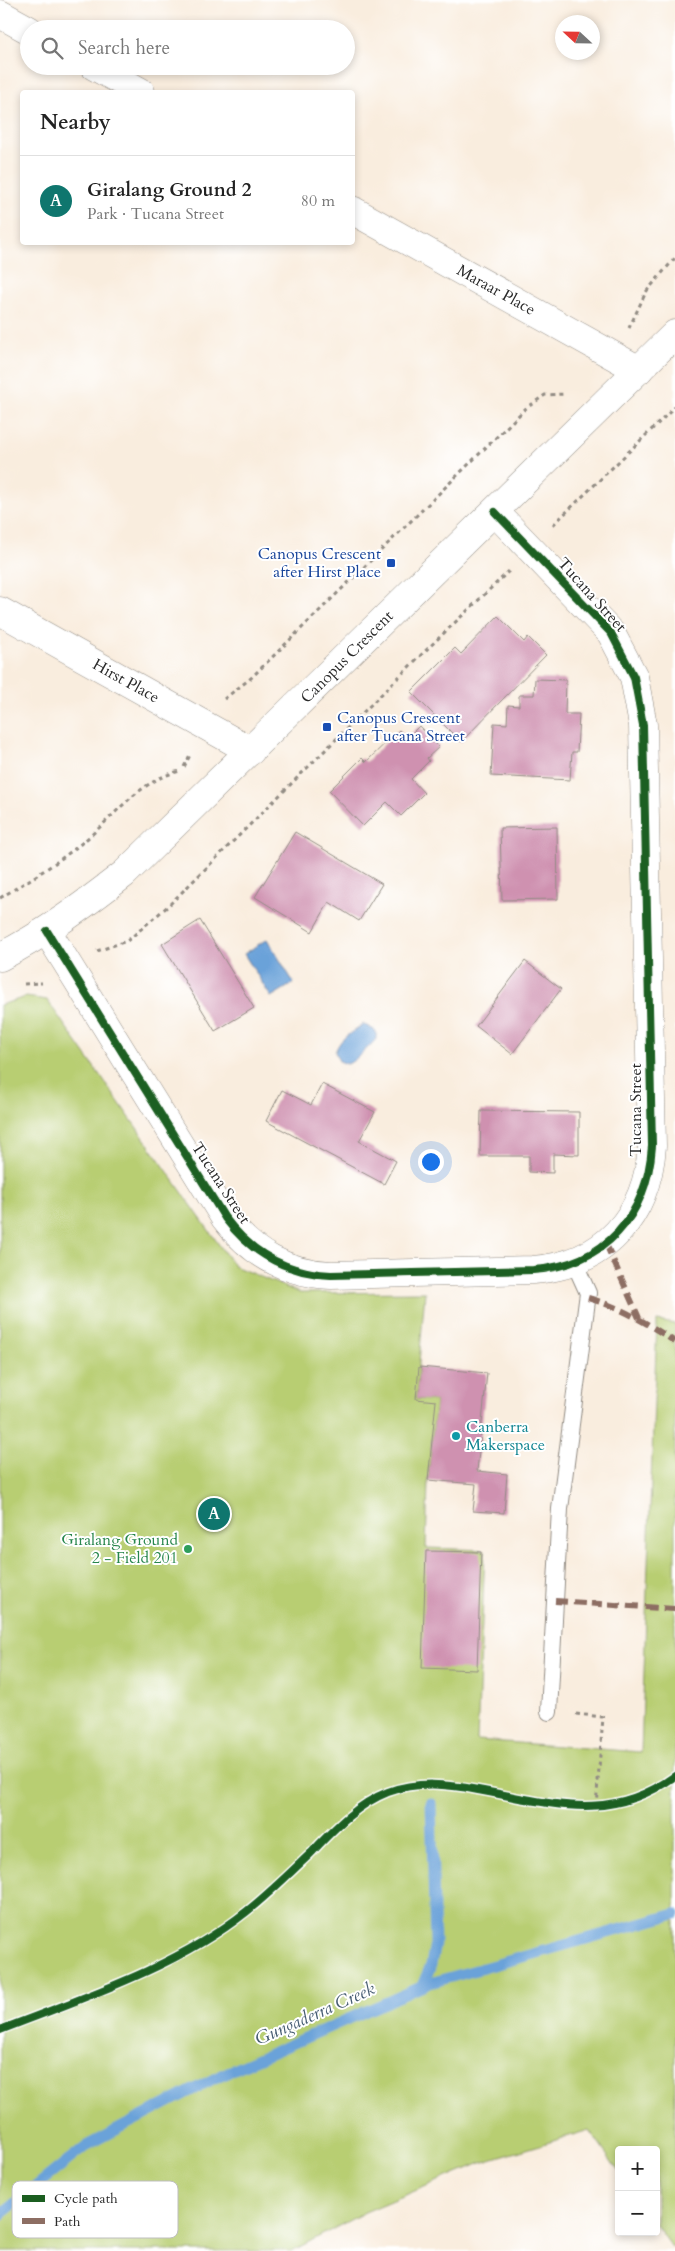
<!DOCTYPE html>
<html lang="en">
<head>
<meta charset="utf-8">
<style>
	body { margin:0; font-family:Cardo,serif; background:#f6f6f6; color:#222 }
	.controls { position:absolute; right:15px; bottom:15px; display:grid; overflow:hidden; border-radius:5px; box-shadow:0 2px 8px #0003 }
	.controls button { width:45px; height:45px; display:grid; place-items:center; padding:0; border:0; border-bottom:1px solid #e0e0e0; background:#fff; color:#222; font:25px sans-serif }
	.compass { position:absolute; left:555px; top:15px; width:45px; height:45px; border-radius:50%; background:#fff; box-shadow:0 2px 8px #0003; rotate:292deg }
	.you { position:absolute; left:430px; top:1161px; width:18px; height:18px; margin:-12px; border:4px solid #fff; border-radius:50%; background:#1a73e8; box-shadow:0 0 0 8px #1a73e833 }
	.badge { display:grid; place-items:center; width:32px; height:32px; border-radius:50%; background:#0f766e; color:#fff; font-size:16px; font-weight:700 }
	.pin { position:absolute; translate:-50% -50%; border:2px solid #fff; box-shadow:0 1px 5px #0006 }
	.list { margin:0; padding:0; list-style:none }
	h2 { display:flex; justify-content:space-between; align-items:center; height:65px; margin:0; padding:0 20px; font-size:21px }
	h2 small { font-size:16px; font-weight:400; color:#767676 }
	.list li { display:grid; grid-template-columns:32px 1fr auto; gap:15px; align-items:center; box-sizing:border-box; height:90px; padding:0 20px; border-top:1px solid #e0e0e0 }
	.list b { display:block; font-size:19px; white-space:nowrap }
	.list p { margin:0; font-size:16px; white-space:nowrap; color:#767676 }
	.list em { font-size:16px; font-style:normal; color:#767676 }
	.icon { flex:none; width:28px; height:28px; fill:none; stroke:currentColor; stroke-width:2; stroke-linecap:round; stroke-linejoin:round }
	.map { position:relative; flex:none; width:675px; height:2251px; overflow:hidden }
	.search { position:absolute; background:#fff; box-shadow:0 2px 8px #0003; left:20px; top:20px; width:335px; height:55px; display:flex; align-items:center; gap:12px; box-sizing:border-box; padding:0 18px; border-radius:28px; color:#767676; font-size:19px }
	.panel { position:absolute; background:#fff; box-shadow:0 2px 8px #0003; left:20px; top:90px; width:335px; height:155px; border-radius:5px }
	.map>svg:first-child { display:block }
	.green { fill:#b8ce72; stroke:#727c4e }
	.water { fill:#6ba2d9; stroke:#4b6682 }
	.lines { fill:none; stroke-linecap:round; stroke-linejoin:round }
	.stream { stroke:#6ba2d9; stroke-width:11 }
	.building { fill:#cf91b0 }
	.service-casing { stroke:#928c84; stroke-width:18 }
	.minor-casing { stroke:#928c84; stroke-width:29 }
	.path { stroke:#928c84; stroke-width:3; stroke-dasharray:4 4; stroke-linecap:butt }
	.service { stroke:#fff; stroke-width:16 }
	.minor { stroke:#fff; stroke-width:28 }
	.quiet { stroke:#8d6e63; stroke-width:6; stroke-dasharray:12 6; stroke-linecap:butt }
	.cycleway-casing { stroke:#fff; stroke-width:11 }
	.cycleway { stroke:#1b5e20; stroke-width:8 }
	.transit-dot { fill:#1a4fb4; stroke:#fff; stroke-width:2 }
	.culture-dot { fill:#0f9aa8; stroke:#fff; stroke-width:2 }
	.leisure-dot { fill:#2e9e5b; stroke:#fff; stroke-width:2 }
	.labels { text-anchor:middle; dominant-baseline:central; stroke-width:4; stroke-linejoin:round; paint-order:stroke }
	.street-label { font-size:16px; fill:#2b2b2b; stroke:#fff }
	.transit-label { font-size:16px; fill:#164399; stroke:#fff; text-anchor:end }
	.culture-label { font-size:16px; fill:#0d838f; stroke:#fff; text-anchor:start }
	.leisure-label { font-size:16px; fill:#27864d; stroke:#fff; text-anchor:end }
	.water-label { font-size:18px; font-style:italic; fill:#455b71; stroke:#fff }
	.key { fill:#fff; stroke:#bfbfbf; stroke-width:1 }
	.key-label { font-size:14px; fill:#2b2b2b }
</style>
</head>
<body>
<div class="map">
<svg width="675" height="2251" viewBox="0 0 675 2251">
	<rect width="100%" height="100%" fill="#fff"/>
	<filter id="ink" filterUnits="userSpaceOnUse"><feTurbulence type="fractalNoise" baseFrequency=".02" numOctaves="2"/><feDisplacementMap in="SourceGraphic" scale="10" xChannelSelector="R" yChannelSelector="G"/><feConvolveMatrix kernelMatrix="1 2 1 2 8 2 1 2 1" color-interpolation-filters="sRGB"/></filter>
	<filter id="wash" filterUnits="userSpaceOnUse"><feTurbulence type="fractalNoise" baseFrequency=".0096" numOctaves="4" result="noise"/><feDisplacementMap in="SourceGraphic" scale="20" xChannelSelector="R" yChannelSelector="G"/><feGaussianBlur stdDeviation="1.12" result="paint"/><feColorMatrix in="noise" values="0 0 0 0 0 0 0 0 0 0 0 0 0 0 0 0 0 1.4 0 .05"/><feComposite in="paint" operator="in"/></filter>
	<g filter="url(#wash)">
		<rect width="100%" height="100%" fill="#f9edde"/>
		<!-- green -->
		<path class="green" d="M26 997 47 1000 234 1266 300 1293 425 1292 416 1399 436 1401 428 1480 426 1548 485 1550 477 1740 641 1752 657 1321 675 1324V2245L672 2247 656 2225V2150H619V2172L589 2130 481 2163 365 2212 292 2251H0V1005Z"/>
		<!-- water -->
		<g class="water">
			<path d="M267 939 294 983 271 997 244 954Z"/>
			<path d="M363 1024 376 1031V1039C373 1043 352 1064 347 1064 346 1064 340 1061 339 1061L335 1052C342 1035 350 1035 363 1024Z"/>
		</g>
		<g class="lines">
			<!-- stream -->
			<g class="stream">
				<path d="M422 1986 431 1965 435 1943 431 1803"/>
				<path d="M0 2215 86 2146 221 2075 430 1983 675 1914"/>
			</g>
		</g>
		<g id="blocks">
			<!-- building -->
			<g class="building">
				<path d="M498 616 524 642 528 637 546 655 461 742 411 692 455 648 461 654Z"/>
				<path d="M535 679 566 680 565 714H579L577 752H572L570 780 491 776 494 723 507 724 508 705 519 706V695H534Z"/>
				<path d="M419 726 439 747 427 758 429 761 411 779 424 793 401 816 387 802 363 826 329 791 362 758 366 762 399 730 407 738Z"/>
				<path d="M557 827 558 899 502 900 500 828Z"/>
				<path d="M295 832 382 884 359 921 329 902 312 932 255 897Z"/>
				<path d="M200 920 254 1008 215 1031 162 944Z"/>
				<path d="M525 961 561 989 512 1054 476 1026Z"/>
				<path d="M322 1084 375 1112 359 1141 396 1161 384 1184 266 1121 282 1090 311 1105Z"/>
				<path d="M481 1111 579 1112V1155L553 1154V1173L529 1172V1156H480Z"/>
				<path d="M419 1367 487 1373 477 1471 507 1474 504 1513 473 1511 476 1484 428 1480 436 1401 416 1399Z"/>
				<path d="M426 1551 481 1552 477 1670 422 1668Z"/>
			</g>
		</g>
	</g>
	<g filter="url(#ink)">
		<use href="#blocks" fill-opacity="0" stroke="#928c84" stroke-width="1"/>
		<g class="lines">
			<defs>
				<path id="service" d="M549 1712 560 1509 588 1293 574 1262"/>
				<g id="minor">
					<path d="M0 14 29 30"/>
					<path d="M94 66 141 92"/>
					<path d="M352 210 639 370"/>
					<path d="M0 611 251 751"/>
					<path d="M47 931 225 1218C252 1254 286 1273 331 1275L533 1270C605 1265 647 1216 652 1146L643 725 634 677 611 633 495 512"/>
					<path d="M0 957C45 934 84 905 124 874L675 334"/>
				</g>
			</defs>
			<!-- service casing -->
			<use href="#service" class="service-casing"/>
			<!-- minor casing -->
			<use href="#minor" class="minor-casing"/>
			<!-- path -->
			<g class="path">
				<path d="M629 328 646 292 675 258"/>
				<path d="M553 525 675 407"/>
				<path d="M224 699 251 678 525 409 545 395 566 394"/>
				<path d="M184 767 190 755"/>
				<path d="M0 898C31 879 61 861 89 837 118 812 141 780 180 771"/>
				<path d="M97 951 127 941 168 906 421 655 509 571"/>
				<path d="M24 984 42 983"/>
				<path d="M576 1714 603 1717 596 1806"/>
			</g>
			<!-- service -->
			<use href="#service" class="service"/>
			<!-- minor -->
			<use href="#minor" class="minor"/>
			<!-- quiet -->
			<g class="quiet">
				<path d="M606 1244 639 1318"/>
				<path d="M588 1298C622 1308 646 1322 675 1342"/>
				<path d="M555 1601 675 1609"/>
			</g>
			<defs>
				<g id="cycleway">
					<path d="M47 931 225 1218C252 1254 286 1273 331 1275L533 1270C605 1265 647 1216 652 1146L643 725 634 677 611 633 495 512"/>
					<path d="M0 2030C82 1998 177 1967 246 1912 269 1894 290 1873 311 1853 333 1830 357 1804 388 1792 418 1781 447 1784 478 1790 551 1803 609 1824 675 1776"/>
				</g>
			</defs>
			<!-- cycleway casing -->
			<use href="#cycleway" class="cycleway-casing"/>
			<!-- cycleway -->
			<use href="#cycleway" class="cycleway"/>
		</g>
	</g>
	<!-- markers -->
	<g class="transit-dot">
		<rect x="386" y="558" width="10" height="10" rx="2.5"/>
		<rect x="322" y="722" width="10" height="10" rx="2.5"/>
	</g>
	<circle class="culture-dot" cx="456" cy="1436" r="5"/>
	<circle class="leisure-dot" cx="188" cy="1549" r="5"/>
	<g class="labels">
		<!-- street labels -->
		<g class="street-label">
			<text transform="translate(496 290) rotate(29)">Maraar Place</text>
			<text transform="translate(592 595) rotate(48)">Tucana Street</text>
			<text transform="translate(347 657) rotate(-45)">Canopus Crescent</text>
			<text transform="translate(126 681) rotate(29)">Hirst Place</text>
			<text transform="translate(636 1110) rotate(-90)">Tucana Street</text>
			<text transform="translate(221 1183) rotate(57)">Tucana Street</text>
		</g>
		<!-- transit labels -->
		<g class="transit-label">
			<text x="381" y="554">Canopus Crescent<tspan x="381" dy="18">after Hirst Place</tspan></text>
			<text x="337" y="718" text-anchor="start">Canopus Crescent<tspan x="337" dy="18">after Tucana Street</tspan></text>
		</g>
		<!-- culture labels -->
		<g class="culture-label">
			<text x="466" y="1427">Canberra<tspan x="466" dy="18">Makerspace</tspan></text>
		</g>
		<!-- leisure labels -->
		<g class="leisure-label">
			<text x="178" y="1540">Giralang Ground<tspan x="178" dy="18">2 - Field 201</tspan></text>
		</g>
		<!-- water labels -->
		<g class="water-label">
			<text transform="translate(315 2014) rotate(-24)">Gungaderra Creek</text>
		</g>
	</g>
	<!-- legend -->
	<rect x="12" y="2181" width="166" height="57" rx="8" class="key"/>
	<rect x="22" y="2195" width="23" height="7" fill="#1b5e20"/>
	<rect x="22" y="2218" width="23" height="6" fill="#8d6e63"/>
	<g class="key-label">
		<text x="54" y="2203">Cycle path</text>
		<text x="54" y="2226">Path</text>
	</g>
</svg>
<div class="controls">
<button>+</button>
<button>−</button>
</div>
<svg class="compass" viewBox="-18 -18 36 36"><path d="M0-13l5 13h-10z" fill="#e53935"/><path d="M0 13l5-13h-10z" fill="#767676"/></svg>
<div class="you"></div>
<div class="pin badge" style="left:214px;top:1514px">A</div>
<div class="search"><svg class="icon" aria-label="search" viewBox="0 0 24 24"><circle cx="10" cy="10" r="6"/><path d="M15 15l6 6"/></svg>Search here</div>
<section class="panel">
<h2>Nearby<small></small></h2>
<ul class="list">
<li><span class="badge">A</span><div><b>Giralang Ground 2</b><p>Park · Tucana Street</p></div><em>80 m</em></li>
</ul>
</section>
</div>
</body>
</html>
